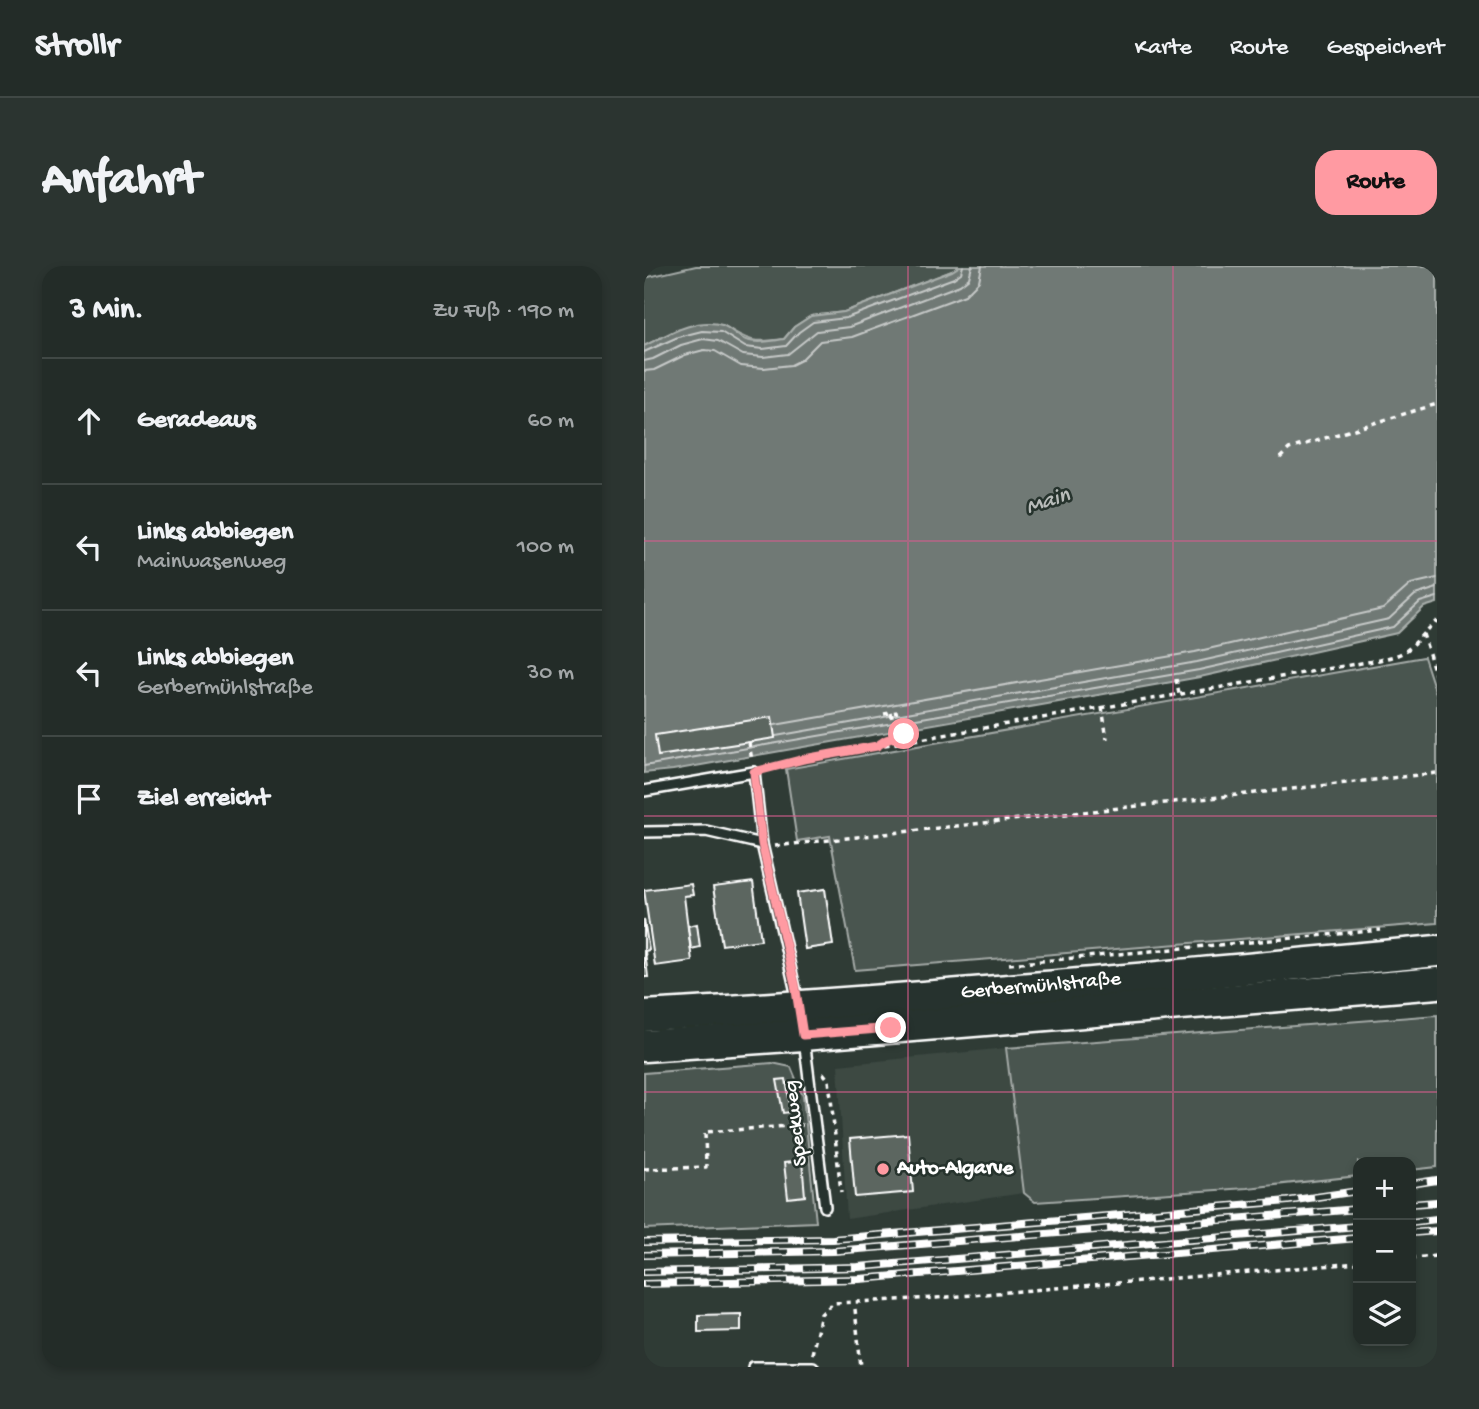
<!DOCTYPE html>
<html lang="de">
<head>
<meta charset="utf-8">
<style>
	body { margin:0; font-family:"Gochi Hand",sans-serif; background:#2b3430; color:#f1f3f6 }
	.controls { position:absolute; right:21px; bottom:21px; display:grid; overflow:hidden; border-radius:14px; box-shadow:0 4px 10px #0003 }
	.controls button { width:63px; height:63px; display:grid; place-items:center; padding:0; border:0; border-bottom:2px solid #404845; background:#232c28; color:#f1f3f6; font:35px sans-serif }
	.stop { position:absolute; width:21px; height:21px; margin:-16px; border:5px solid #ff9aa2; border-radius:50%; background:#fff }
	.stop.end { background:#ff9aa2; border-color:#fff; box-shadow:0 2px 7px #0008 }
	.list { margin:0; padding:0; list-style:none }
	h2 { display:flex; justify-content:space-between; align-items:center; height:91px; margin:0; padding:0 28px; font-size:30px }
	h2 small { font-size:23px; font-weight:400; color:#a3a7a8 }
	.list li { display:grid; grid-template-columns:46px 1fr auto; gap:21px; align-items:center; box-sizing:border-box; height:126px; padding:0 28px; border-top:2px solid #404845 }
	.list b { display:block; font-size:26px; white-space:nowrap }
	.list p { margin:0; font-size:23px; white-space:nowrap; color:#a3a7a8 }
	.list em { font-size:23px; font-style:normal; color:#a3a7a8 }
	.icon { flex:none; width:38px; height:38px; fill:none; stroke:currentColor; stroke-width:2; stroke-linecap:round; stroke-linejoin:round }
	.map { position:relative; flex:none; width:793px; height:1101px; overflow:hidden; border-radius:21px }
	header { display:flex; align-items:center; gap:42px; box-sizing:border-box; height:98px; padding:0 35px; background:#232c28; border-bottom:2px solid #404845 }
	header strong { font-size:33px }
	nav { display:flex; gap:38px; margin-inline-start:auto; font-size:24px }
	.intro { display:flex; align-items:center; justify-content:space-between; box-sizing:border-box; height:168px; padding:0 42px }
	h1 { margin:0; font-size:49px }
	.button { padding:18px 32px; border-radius:21px; background:#ff9aa2; color:#111; font-size:24px; font-weight:700 }
	main { display:flex; gap:42px; padding:0 42px }
	aside { flex:1; background:#232c28; border-radius:21px; box-shadow:0 4px 10px #0003 }
	.map>svg:first-child { display:block }
	.built { fill:#3c4842 }
	.green { fill:#4a544f; stroke:#a4aaa7; stroke-width:2 }
	.water { fill:#707975; stroke:#a9afac; stroke-width:2 }
	.lines { fill:none; stroke-linecap:round; stroke-linejoin:round }
	.shore { stroke:#c6c9c8; stroke-width:2 }
	.building { fill:#5b6661; stroke:#fff; stroke-width:2 }
	.lane-casing { stroke:#fff; stroke-width:14 }
	.primary-casing { stroke:#fff; stroke-width:35 }
	.path { stroke:#fff; stroke-width:3.5; stroke-dasharray:5 5; stroke-linecap:butt }
	.lane { stroke:#26332d; stroke-width:9 }
	.primary { stroke:#26332d; stroke-width:30 }
	.rail-casing { stroke:#fff; stroke-width:8 }
	.rail { stroke:#26332d; stroke-width:5; stroke-dasharray:16; stroke-linecap:butt }
	.route { stroke:#ff9aa2; stroke-width:9 }
	.grid { fill:none; stroke:#d45d8c; stroke-width:2; stroke-opacity:0.55 }
	.poi-dot { fill:#ff9aa2; stroke:#26332d; stroke-width:2.5 }
	.labels { text-anchor:middle; dominant-baseline:central; stroke-width:5; stroke-linejoin:round; paint-order:stroke }
	.street-label { font-size:21px; fill:#fff; stroke:#26332d }
	.poi-label { font-size:21px; font-weight:bold; fill:#fff; stroke:#26332d; text-anchor:start }
	.water-label { font-size:23px; font-style:italic; fill:#b8bcba; stroke:#26332d }
</style>
</head>
<body>
<header>
<strong>Strollr</strong>
<nav><a>Karte</a><a>Route</a><a>Gespeichert</a></nav>
</header>
<div class="intro"><h1>Anfahrt</h1><a class="button">Route</a></div>
<main>
<aside>
<h2>3 Min.<small>Zu Fuß · 190 m</small></h2>
<ul class="list">
<li><svg class="icon" aria-label="ahead" viewBox="0 0 24 24"><path d="M12 20V5M6 11l6-6 6 6"/></svg><div><b>Geradeaus</b></div><em>60 m</em></li>
<li><svg class="icon" aria-label="left" viewBox="0 0 24 24"><path d="M17 20v-9H6M10 6l-5 5 5 5"/></svg><div><b>Links abbiegen</b><p>Mainwasenweg</p></div><em>100 m</em></li>
<li><svg class="icon" aria-label="left" viewBox="0 0 24 24"><path d="M17 20v-9H6M10 6l-5 5 5 5"/></svg><div><b>Links abbiegen</b><p>Gerbermühlstraße</p></div><em>30 m</em></li>
<li><svg class="icon" aria-label="arrive" viewBox="0 0 24 24"><path d="M6 21V4h12l-3 4 3 4H6"/></svg><div><b>Ziel erreicht</b></div></li>
</ul>
</aside>
<div class="map">
<svg width="793" height="1101" viewBox="0 0 793 1101">
	<rect width="100%" height="100%" fill="#2f3b35"/>
	<filter id="ink" filterUnits="userSpaceOnUse"><feTurbulence type="fractalNoise" baseFrequency=".0143" numOctaves="2"/><feDisplacementMap in="SourceGraphic" scale="14" xChannelSelector="R" yChannelSelector="G"/><feConvolveMatrix kernelMatrix="1 2 1 2 8 2 1 2 1" color-interpolation-filters="sRGB"/></filter>
	<g filter="url(#ink)">
		<!-- built -->
		<path class="built" d="M362 782 380 927 203 953 194 799Z"/>
		<!-- green -->
		<g class="green">
			<path d="M52 0H316L308 5 200 46 167 50 150 61 140 73C110 77 105 76 79 59L32 64 0 80V12Z"/>
			<path d="M780 391 793 431V657L211 704 186 570 153 575 142 503Z"/>
			<path d="M793 749V901L767 904V896H714V910L603 922 391 936 380 927 362 782Z"/>
			<path d="M128 797 147 801 159 830 172 956 0 963V807Z"/>
		</g>
		<!-- water -->
		<path class="water" d="M316 0H793V337L780 341 753 367 556 411 29 504 0 507V80C23 69 52 51 78 59 87 62 93 71 102 74 114 78 128 75 140 73L150 61 167 50 200 46 308 5Z"/>
		<g class="lines">
			<!-- shore -->
			<g class="shore">
				<path d="M0 86 34 71 58 65 77 66 101 81 119 83 142 80 155 66 169 56 202 52 310 12 317 7 319 0"/>
				<path d="M0 95 9 93 37 79 59 73 74 75 99 89 119 91 144 88 173 65 205 61 316 19 325 12 328 0"/>
				<path d="M0 105 10 104 41 89 60 84 71 85 97 100 120 102 147 99 157 94 176 75 208 71 321 29 335 15 338 0"/>
				<path d="M131 459 551 386 739 343 767 318 793 312"/>
				<path d="M132 470 553 396 745 353 771 329 793 322"/>
				<path d="M0 500 555 404 749 361 776 336 793 331"/>
			</g>
		</g>
		<!-- building -->
		<g class="building">
			<path d="M128 451 131 472 14 490 11 469Z"/>
			<path d="M109 616 117 674 78 679 69 621Z"/>
			<path d="M47 618 49 629 40 630 48 695 11 700 0 624Z"/>
			<path d="M181 623 189 679 161 683 153 627Z"/>
			<path d="M0 653 5 684 1 685 4 711H0Z"/>
			<path d="M53 658 56 681 47 683 44 660Z"/>
			<path d="M142 813 147 846 139 847 133 814Z"/>
			<path d="M264 868 269 926 211 931 206 873Z"/>
			<path d="M158 895 161 930 144 932 140 897Z"/>
			<path d="M97 1048V1065L54 1066V1049Z"/>
		</g>
		<g class="lines">
			<defs>
				<g id="lane">
					<path d="M0 525 110 506 118 578 154 735"/>
					<path d="M0 566 62 565 118 578"/>
					<path d="M160 773 181 941"/>
					<path d="M109 1101H169"/>
				</g>
				<g id="primary">
					<path d="M0 750C265 735 529 710 793 685"/>
					<path d="M0 780 159 769 793 717"/>
				</g>
			</defs>
			<!-- lane casing -->
			<use href="#lane" class="lane-casing"/>
			<!-- primary casing -->
			<use href="#primary" class="primary-casing"/>
			<!-- path -->
			<g class="path">
				<path d="M636 192 645 183 793 138"/>
				<path d="M779 368 793 414"/>
				<path d="M532 413 535 428"/>
				<path d="M458 441 463 473"/>
				<path d="M247 447 252 469"/>
				<path d="M240 448 254 446"/>
				<path d="M105 476 108 495"/>
				<path d="M235 479 252 469 260 468"/>
				<path d="M123 503 160 493 735 394C743 392 752 390 758 387 773 379 780 363 793 355"/>
				<path d="M131 580 793 507"/>
				<path d="M365 698 737 664"/>
				<path d="M179 807 185 814 197 926"/>
				<path d="M0 903 62 901 61 866 159 859"/>
				<path d="M767 992 793 990"/>
				<path d="M211 1043 217 1101"/>
				<path d="M168 1088 177 1048 189 1037 292 1032 714 997"/>
			</g>
			<!-- lane -->
			<use href="#lane" class="lane"/>
			<!-- primary -->
			<use href="#primary" class="primary"/>
			<defs>
				<g id="rail">
					<path d="M767 918 793 914"/>
					<path d="M767 938 793 936"/>
					<path d="M767 956 793 953"/>
					<path d="M767 967 793 965"/>
					<path d="M0 976 189 973 644 935 714 925"/>
					<path d="M0 989 190 985 714 943"/>
					<path d="M0 1006 214 1001 714 960"/>
					<path d="M0 1018 215 1013 714 972"/>
				</g>
			</defs>
			<!-- rail casing -->
			<use href="#rail" class="rail-casing"/>
			<!-- rail -->
			<use href="#rail" class="rail"/>
		</g>
	</g>
	<g class="lines" filter="url(#ink)">
		<!-- route -->
		<path class="route" d="M247 762 159 769 151 718 118 578 110 506 160 493 233 480 242 474 260 468"/>
	</g>
	<!-- grid -->
	<path class="grid" d="M264 0V1101M529 0V1101M0 275H793M0 550H793M0 826H793"/>
	<!-- markers -->
	<circle class="poi-dot" cx="239" cy="903" r="7"/>
	<g class="labels">
		<!-- street labels -->
		<g class="street-label">
			<text transform="translate(397 721) rotate(-5)">Gerbermühlstraße</text>
			<text transform="translate(153 857) rotate(-97)">Speckweg</text>
		</g>
		<!-- poi labels -->
		<g class="poi-label">
			<text x="253" y="903">Auto-Algarve</text>
		</g>
		<!-- water labels -->
		<g class="water-label">
			<text transform="translate(404 236) rotate(-18)">Main</text>
		</g>
	</g>
</svg>
<div class="controls">
<button>+</button>
<button>−</button>
<button><svg class="icon" aria-label="layers" viewBox="0 0 24 24"><path d="M12 4l9 5-9 5-9-5zM3 14l9 5 9-5"/></svg></button>
</div>
<div class="stop" style="left:260px;top:468px"></div>
<div class="stop end" style="left:247px;top:762px"></div>
</div>
</main>
</body>
</html>
